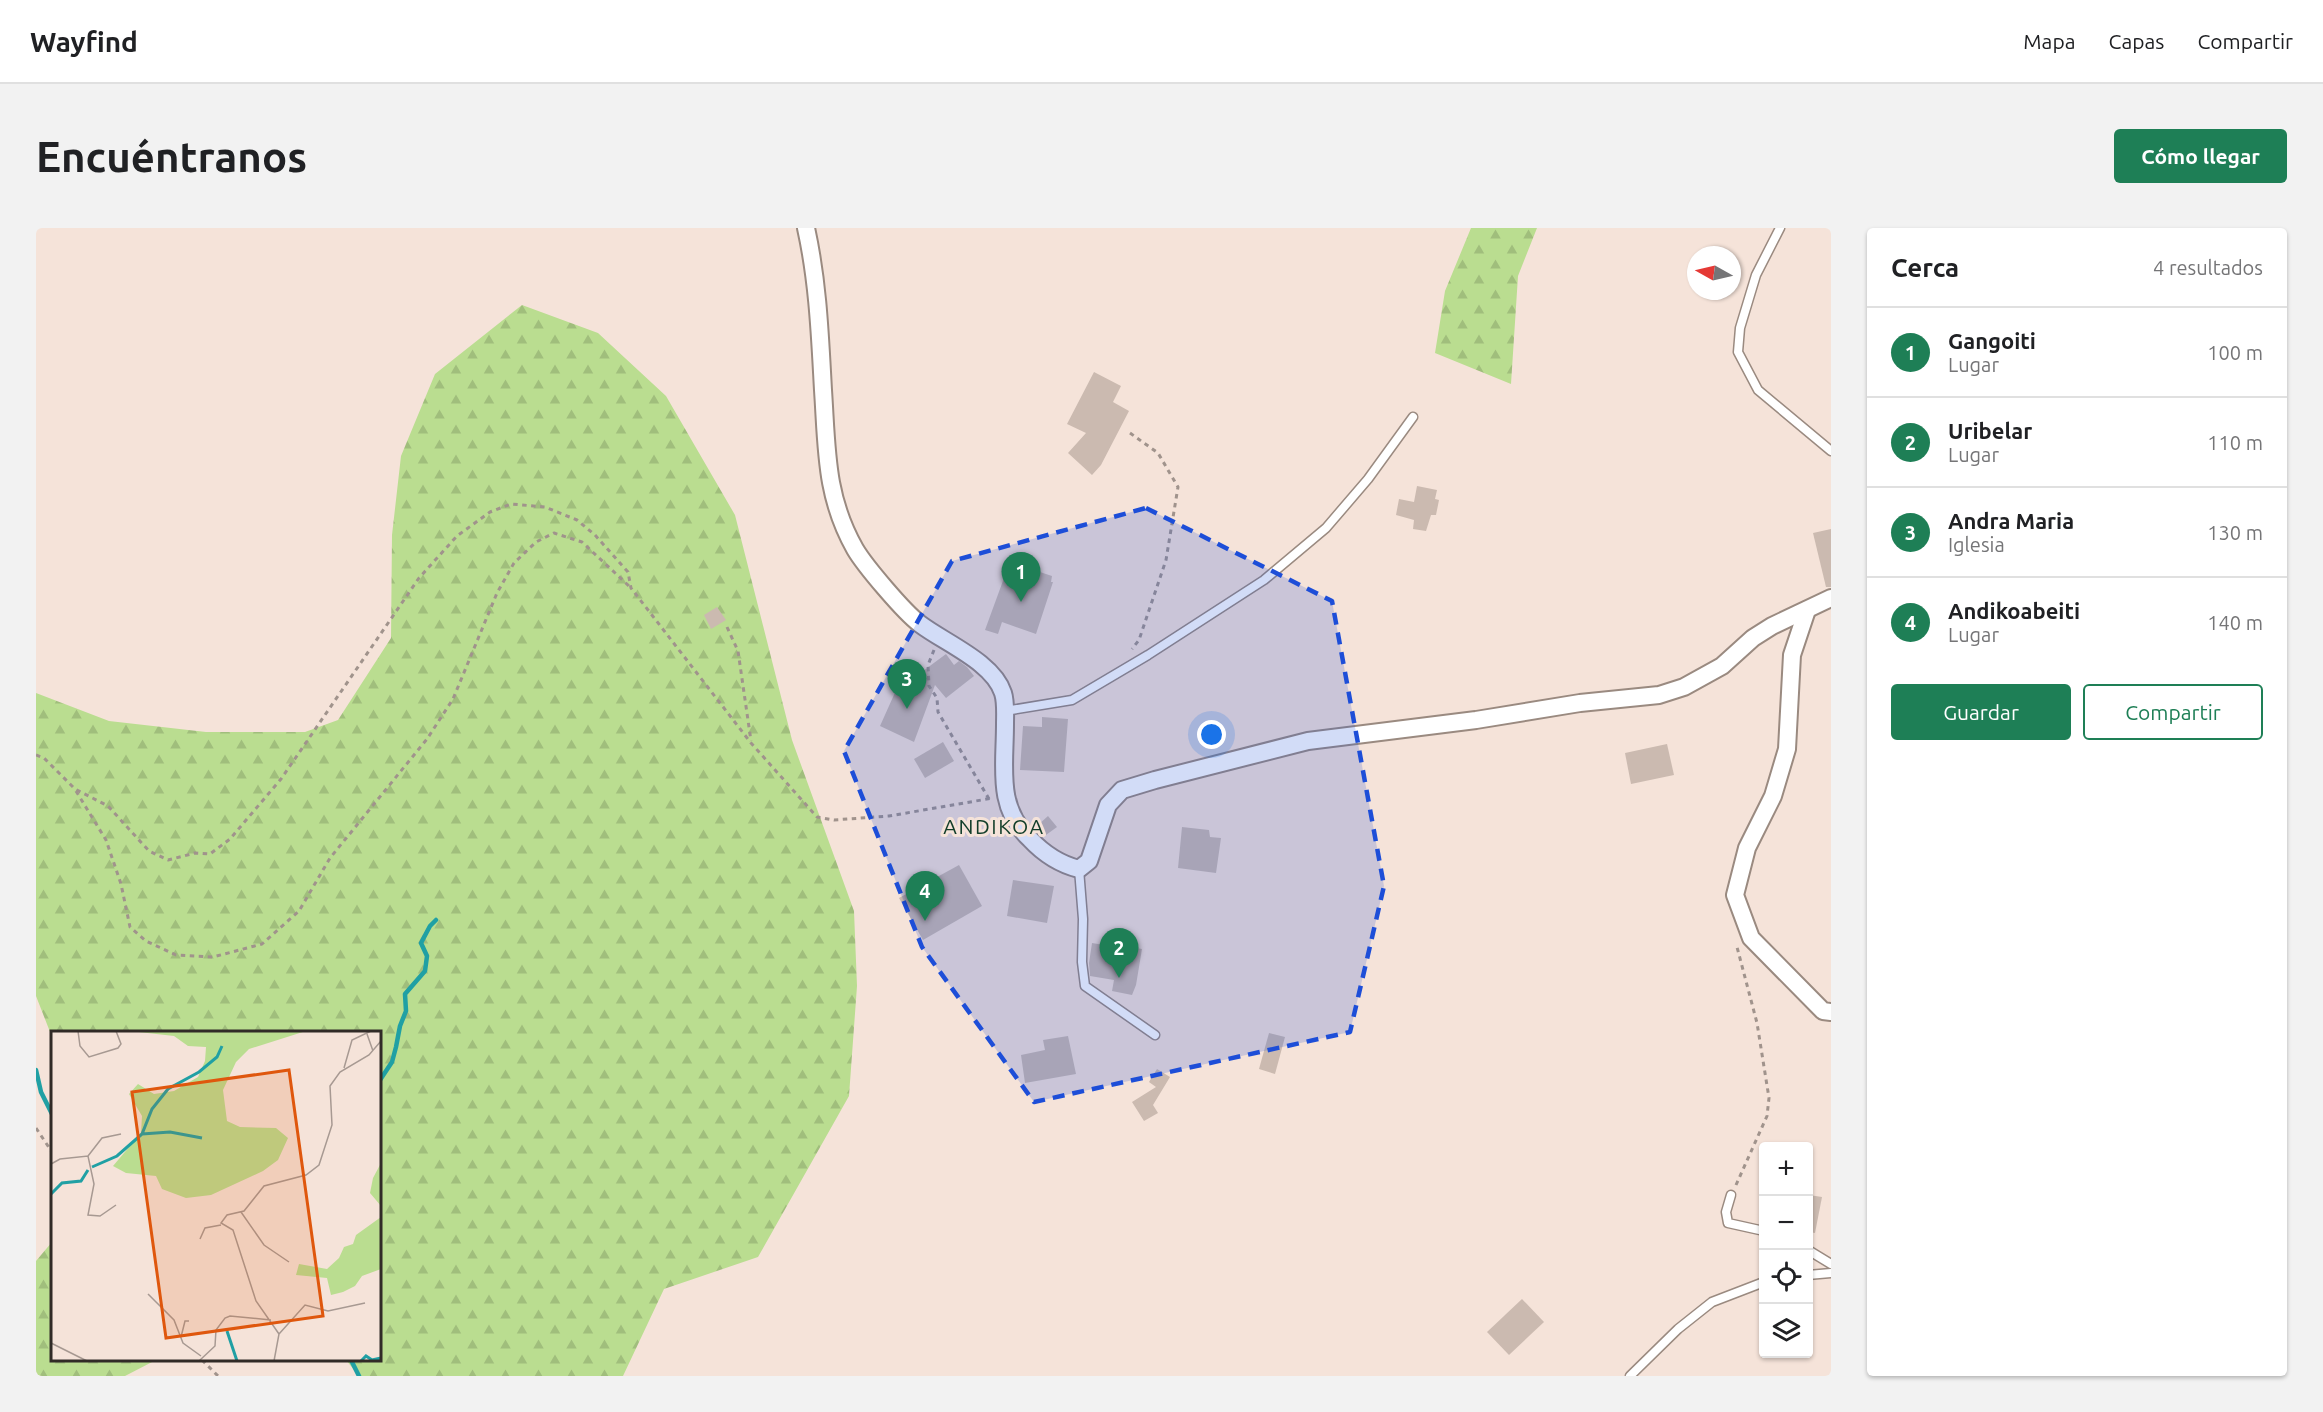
<!DOCTYPE html>
<html lang="es">
<head>
<meta charset="utf-8">
<style>
	body { margin:0; font-family:Ubuntu,sans-serif; background:#f2f2f2; color:#202124 }
	.controls { position:absolute; right:18px; bottom:18px; display:grid; overflow:hidden; border-radius:6px; box-shadow:0 2px 4px #0004 }
	.controls button { width:54px; height:54px; display:grid; place-items:center; padding:0; border:0; border-bottom:2px solid #e0e0e0; background:#fff; color:#202124; font:30px sans-serif }
	.compass { position:absolute; left:1651px; top:18px; width:54px; height:54px; border-radius:50%; background:#fff; box-shadow:0 2px 4px #0004; rotate:278deg }
	.you { position:absolute; left:1176px; top:507px; width:21px; height:21px; margin:-15px; border:4px solid #fff; border-radius:50%; background:#1a73e8; box-shadow:0 0 0 9px #1a73e833 }
	.badge { display:grid; place-items:center; width:39px; height:39px; border-radius:50%; background:#1e7f56; color:#fff; font-size:20px; font-weight:700 }
	.pin { position:absolute; translate:-50% -50px; filter:drop-shadow(0 2px 3px #0008) }
	.pin::after { content:''; position:absolute; top:32px; width:21px; height:18px; background:inherit; clip-path:polygon(0 0,100% 0,50% 100%) }
	.list { margin:0; padding:0; list-style:none }
	h2 { display:flex; justify-content:space-between; align-items:center; height:78px; margin:0; padding:0 24px; font-size:26px }
	h2 small { font-size:20px; font-weight:400; color:#757577 }
	.list li { display:grid; grid-template-columns:39px 1fr auto; gap:18px; align-items:center; box-sizing:border-box; height:90px; padding:0 24px; border-top:2px solid #e0e0e0 }
	.list b { display:block; font-size:22px; white-space:nowrap }
	.list p { margin:0; font-size:20px; white-space:nowrap; color:#757577 }
	.list em { font-size:20px; font-style:normal; color:#757577 }
	.actions { display:flex; gap:12px; padding:18px 24px }
	.actions a { flex:1; padding:14px 0; border:2px solid #1e7f56; border-radius:6px; text-align:center; font-size:21px; color:#1e7f56 }
	.actions .main { background:#1e7f56; color:#fff }
	.icon { flex:none; width:33px; height:33px; fill:none; stroke:currentColor; stroke-width:2; stroke-linecap:round; stroke-linejoin:round }
	.map { position:relative; flex:none; width:1795px; height:1148px; overflow:hidden; border-radius:6px }
	header { display:flex; align-items:center; gap:36px; box-sizing:border-box; height:84px; padding:0 30px; background:#fff; border-bottom:2px solid #e0e0e0 }
	header strong { font-size:28px }
	nav { display:flex; gap:33px; margin-inline-start:auto; font-size:21px }
	.intro { display:flex; align-items:center; justify-content:space-between; box-sizing:border-box; height:144px; padding:0 36px }
	h1 { margin:0; font-size:42px }
	.button { padding:15px 27px; border-radius:6px; background:#1e7f56; color:#fff; font-size:21px; font-weight:700 }
	main { display:flex; gap:36px; padding:0 36px }
	aside { flex:1; background:#fff; border-radius:6px; box-shadow:0 2px 4px #0004 }
	.map>svg:first-child { display:block }
	.forest { fill:url(#forest-firs) }
	.lines { fill:none; stroke-linecap:round; stroke-linejoin:round }
	.stream { stroke:#20a0a4; stroke-width:4.5 }
	.building { fill:#cbbab0 }
	.service-casing { stroke:#9a8a80; stroke-width:11 }
	.minor-casing { stroke:#9a8a80; stroke-width:20 }
	.path { stroke:#a0938c; stroke-width:3; stroke-dasharray:4.5 4.5; stroke-linecap:butt }
	.service { stroke:#fff; stroke-width:8 }
	.minor { stroke:#fff; stroke-width:16 }
	.marked { fill:#1d4ed8; fill-opacity:0.2; stroke:#1d4ed8; stroke-width:4.5; stroke-dasharray:12 8; stroke-linejoin:round }
	.labels { text-anchor:middle; dominant-baseline:central; stroke-width:6; stroke-linejoin:round; paint-order:stroke }
	.neighbourhood-label { font-size:21px; letter-spacing:1.5px; fill:#113d29; stroke:#f5e3d9 }
	.inset-river { fill:none; stroke:#20a0a4; stroke-width:3 }
	.inset-road { fill:none; stroke:#a79992; stroke-width:1.5 }
	.view { fill:#df570d; fill-opacity:0.15; stroke:#df570d; stroke-width:3 }
	.inset-edge { fill:none; stroke:#312b27; stroke-width:3 }
</style>
</head>
<body>
<header>
<strong>Wayfind</strong>
<nav><a>Mapa</a><a>Capas</a><a>Compartir</a></nav>
</header>
<div class="intro"><h1>Encuéntranos</h1><a class="button">Cómo llegar</a></div>
<main>
<div class="map">
<svg width="1795" height="1148" viewBox="0 0 1795 1148">
	<defs>
		<pattern id="forest-firs" width="22" height="20" patternUnits="userSpaceOnUse" patternTransform="scale(1.5)"><rect width="22" height="20" fill="#badd90"/><path d="M5 1l3.5 6h-7zM16 11l3.5 6h-7z" fill="#a0be7c"/></pattern>
	</defs>
	<rect width="100%" height="100%" fill="#f5e3d9"/>
	<!-- forest -->
	<g class="forest">
		<path d="M1435 0H1501L1482 48 1475 156 1399 125 1409 63Z"/>
		<path d="M486 77 562 105 630 168 699 287 756 512 818 683 821 758 813 868 722 1029 628 1061 587 1148H323L310 1132H344V804H16V809L0 768V465L73 493 170 504H269L302 492 355 410 356 307 365 228 399 146Z"/>
		<path d="M16 1014V1132H120L89 1148H0V1033Z"/>
	</g>
	<g class="lines">
		<!-- stream -->
		<g class="stream">
			<path d="M0 842 5 864 16 886"/>
			<path d="M344 852 356 834 360 819 364 798 370 783 369 766 389 743 391 728 385 715 394 698 400 692"/>
			<path d="M315 1132 323 1148"/>
		</g>
	</g>
	<!-- building -->
	<g class="building">
		<path d="M1058 144 1085 158 1077 174 1093 183 1065 237 1056 247 1032 225 1050 205 1031 196Z"/>
		<path d="M1381 258 1401 262 1399 271 1403 272 1400 287H1395L1390 303 1377 301 1378 292 1360 287 1363 271 1378 274Z"/>
		<path d="M1795 301V359H1790L1777 305Z"/>
		<path d="M972 339 999 348 1001 343 1016 348 1015 354H1017L1000 406 966 394 962 406 949 402Z"/>
		<path d="M681 379 690 392 675 401 668 387Z"/>
		<path d="M910 426 918 437 923 433 931 439 938 448 910 470 899 457 878 514 844 498 870 440 883 446Z"/>
		<path d="M1006 489 1032 491 1028 544 984 542 987 498 1006 499Z"/>
		<path d="M907 514 918 533 889 550 878 531Z"/>
		<path d="M1631 516 1638 547 1595 556 1589 525Z"/>
		<path d="M1012 588 1021 599 1010 607 1002 597Z"/>
		<path d="M1146 599 1173 602 1174 609 1185 610 1180 645 1142 640Z"/>
		<path d="M923 637 946 678 887 712 863 670Z"/>
		<path d="M977 652 1018 658 1011 695 971 688Z"/>
		<path d="M1068 714 1106 721 1100 757 1096 767 1076 763 1078 752 1054 748 1053 735 1056 715 1068 717Z"/>
		<path d="M1233 805 1249 809 1239 846 1223 841Z"/>
		<path d="M1032 808 1040 846 989 855 985 827 1009 822 1007 812Z"/>
		<path d="M1121 841 1134 849 1117 877 1122 885 1108 893 1096 874 1120 859 1113 854Z"/>
		<path d="M1773 967 1786 969 1779 1005 1773 1004Z"/>
		<path d="M1486 1071 1508 1094 1473 1127 1451 1104Z"/>
	</g>
	<g class="lines">
		<defs>
			<g id="service">
				<path d="M1744 0 1720 47 1704 100 1702 124 1722 162 1795 223"/>
				<path d="M969 483 1036 472 1112 427 1228 352 1290 300 1332 251 1377 189"/>
				<path d="M1043 641 1047 691 1046 734 1049 758 1119 807"/>
				<path d="M1695 967 1690 984 1692 995 1728 1003"/>
				<path d="M1772 1022 1795 1036"/>
				<path d="M1772 1047 1795 1045"/>
				<path d="M1594 1148 1642 1101 1676 1074 1728 1054"/>
			</g>
			<g id="minor">
				<path d="M770 0C782 54 784 108 787 162 791 221 789 268 819 321 829 338 868 384 884 396 909 415 957 434 967 465 970 474 969 487 969 496 969 540 960 579 994 611 1008 626 1023 636 1043 641L1053 633 1072 577 1086 562 1119 552 1272 513 1440 492 1544 475 1623 467 1648 459 1686 438 1717 410 1736 398 1795 370"/>
				<path d="M1771 382 1756 427 1751 521 1737 568 1711 620 1699 667 1715 710 1787 783 1795 784"/>
			</g>
		</defs>
		<!-- service casing -->
		<use href="#service" class="service-casing"/>
		<!-- minor casing -->
		<use href="#minor" class="minor-casing"/>
		<!-- path -->
		<g class="path">
			<path d="M1094 205 1122 225 1142 259 1130 332 1103 412 1096 421"/>
			<path d="M691 399 702 423 715 513"/>
			<path d="M898 422 892 437 893 458 901 470 902 484 953 571"/>
			<path d="M0 527 8 530 39 561 72 578 113 623 132 632 159 625 174 626 194 611 245 551 383 350 421 308 454 284 475 276 509 279 541 292 559 307 592 344 595 360 715 515 781 589 798 592 853 588 957 570"/>
			<path d="M40 563 70 612 85 656 94 699 110 713 140 727 177 729 226 716 263 683 294 630 391 511 417 471 461 365 478 335 500 314 518 305 546 314 594 359"/>
			<path d="M0 900 16 924"/>
			<path d="M1700 957 1731 888 1733 870 1721 795 1701 719"/>
			<path d="M166 1132 182 1148"/>
		</g>
		<!-- service -->
		<use href="#service" class="service"/>
		<!-- minor -->
		<use href="#minor" class="minor"/>
	</g>
	<!-- marked area -->
	<path class="marked" d="M1110 280 1296 373 1348 658 1314 804 998 874 886 719 808 523 916 333Z"/>
	<g class="labels">
		<!-- neighbourhood labels -->
		<g class="neighbourhood-label">
			<text x="958" y="598">ANDIKOA</text>
		</g>
	</g>
	<!-- overview -->
	<g transform="translate(15 803)">
		<rect width="330" height="330" fill="#f5e3d9"/>
		<path d="M79 0H255L198 18 185 31 172 59 176 90 189 96 225 97 237 107 227 129 212 140 160 164 135 167 111 158 105 145 75 142 62 135 90 102 91 85 78 63 87 53 103 63 123 60 147 46 154 30 155 16 137 15 123 5ZM330 132V175L319 162 322 147ZM330 186V238L311 245 304 255 292 261 280 264 276 247 245 244 248 233 276 238 288 227 293 216 302 213 305 204Z" fill="#badd90"/>
		<path class="inset-river" d="M91 103 119 101 151 107M41 136 66 125 91 103 101 78 117 58 148 41 166 26 171 15M0 163 11 152 30 150 37 139M176 300 186 330M310 330 315 325 321 329 330 327"/>
		<path class="inset-road" d="M27 0 29 15 38 26 67 17 70 13 65 0M316 3 322 20M293 37 301 9 320 0M37 125 51 107 70 103M0 133 9 128 37 125 43 153 37 184 49 185 65 174M190 181 213 214 238 231M149 208 154 197 170 194M97 263 123 289 132 312 150 325M228 303 254 274 277 280 314 272M130 306 134 290H138M0 312 36 330M148 330 164 315 165 299 174 287 179 285 220 289M223 330 228 303 205 270 182 199 170 192 176 184 193 180 213 155 255 144 268 134 281 94 279 55 289 41 318 24 330 10"/>
		<path class="view" d="M238 39 272 285 115 307 81 61Z"/>
		<rect width="330" height="330" class="inset-edge"/>
	</g>
</svg>
<div class="controls">
<button>+</button>
<button>−</button>
<button><svg class="icon" aria-label="locate" viewBox="0 0 24 24"><circle cx="12" cy="12" r="6"/><path d="M12 2v4M12 18v4M2 12h4M18 12h4"/></svg></button>
<button><svg class="icon" aria-label="layers" viewBox="0 0 24 24"><path d="M12 4l9 5-9 5-9-5zM3 14l9 5 9-5"/></svg></button>
</div>
<svg class="compass" viewBox="-18 -18 36 36"><path d="M0-13l5 13h-10z" fill="#e53935"/><path d="M0 13l5-13h-10z" fill="#757577"/></svg>
<div class="you"></div>
<div class="pin badge" style="left:985px;top:374px">1</div>
<div class="pin badge" style="left:1083px;top:750px">2</div>
<div class="pin badge" style="left:871px;top:481px">3</div>
<div class="pin badge" style="left:889px;top:693px">4</div>
</div>
<aside>
<h2>Cerca<small>4 resultados</small></h2>
<ul class="list">
<li><span class="badge">1</span><div><b>Gangoiti</b><p>Lugar</p></div><em>100 m</em></li>
<li><span class="badge">2</span><div><b>Uribelar</b><p>Lugar</p></div><em>110 m</em></li>
<li><span class="badge">3</span><div><b>Andra Maria</b><p>Iglesia</p></div><em>130 m</em></li>
<li><span class="badge">4</span><div><b>Andikoabeiti</b><p>Lugar</p></div><em>140 m</em></li>
</ul>
<div class="actions"><a class="main">Guardar</a><a>Compartir</a></div>
</aside>
</main>
</body>
</html>
